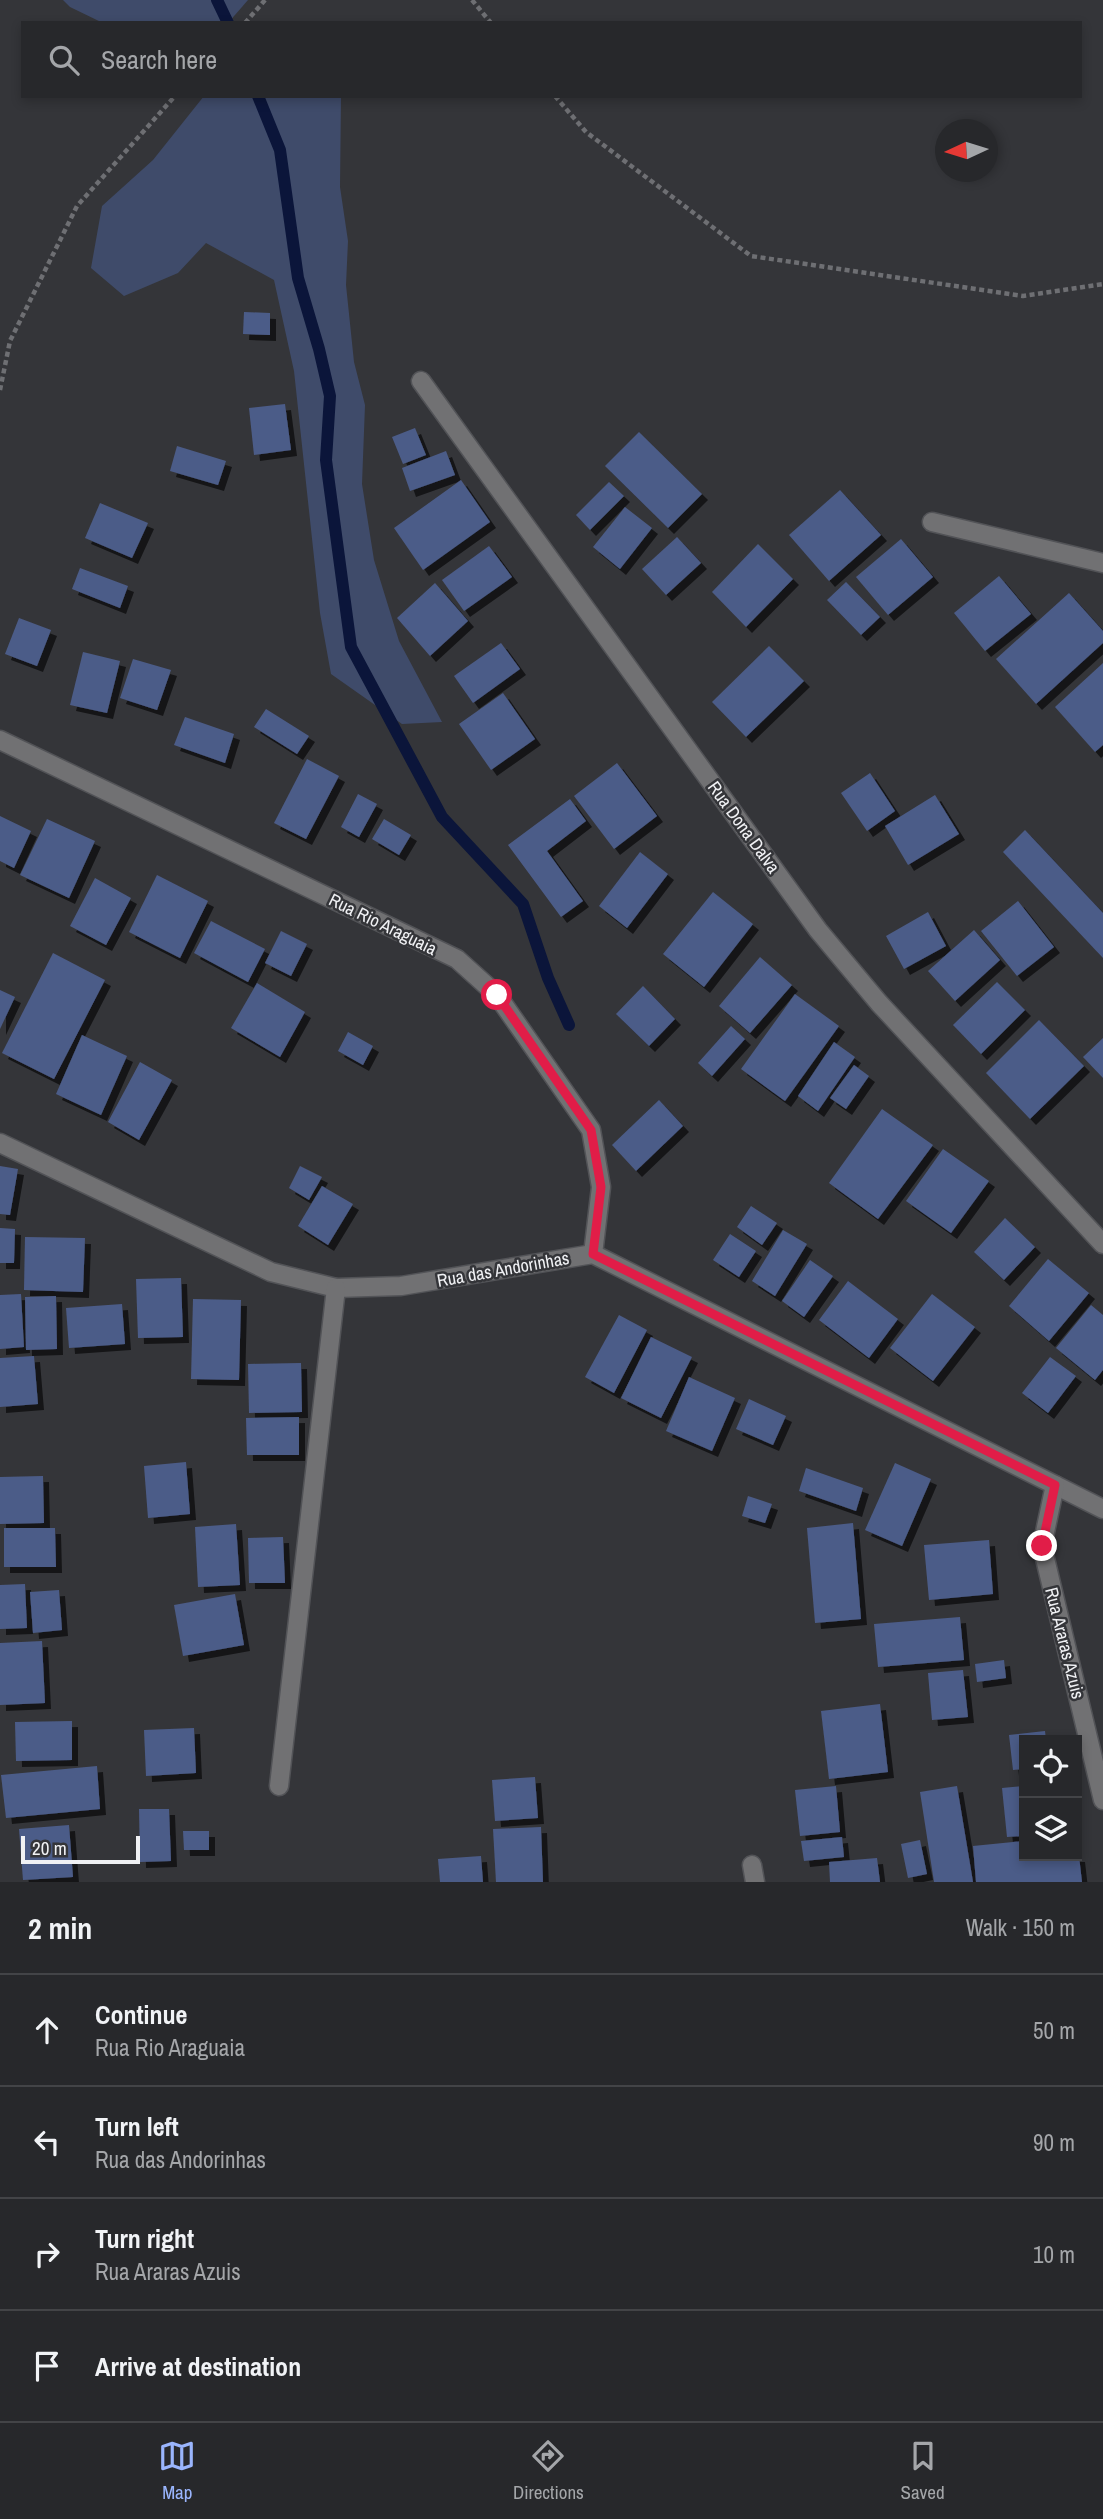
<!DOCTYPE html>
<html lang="en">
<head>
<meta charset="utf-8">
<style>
	body { margin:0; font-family:"Archivo Narrow",sans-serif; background:#333437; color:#f1f3f6 }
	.controls { position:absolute; right:21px; bottom:21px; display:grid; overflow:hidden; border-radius:0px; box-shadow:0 4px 10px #0003 }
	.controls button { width:63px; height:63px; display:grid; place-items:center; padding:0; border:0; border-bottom:2px solid #434447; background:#27282b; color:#f1f3f6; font:35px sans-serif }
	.compass { position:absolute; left:935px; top:119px; width:63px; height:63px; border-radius:50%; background:#27282b; box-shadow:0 4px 10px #0003; rotate:266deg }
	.scale { position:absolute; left:21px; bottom:18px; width:119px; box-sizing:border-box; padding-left:7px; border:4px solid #f0f1f4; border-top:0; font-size:19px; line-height:24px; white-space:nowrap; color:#f0f1f4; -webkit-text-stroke:5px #343539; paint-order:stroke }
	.stop { position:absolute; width:21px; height:21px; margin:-16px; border:5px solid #e11d48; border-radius:50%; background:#fff }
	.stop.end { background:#e11d48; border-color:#fff; box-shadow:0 2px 7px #0008 }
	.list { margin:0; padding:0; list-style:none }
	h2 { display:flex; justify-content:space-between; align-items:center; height:91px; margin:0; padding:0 28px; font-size:30px }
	h2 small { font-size:23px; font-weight:400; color:#a4a6a9 }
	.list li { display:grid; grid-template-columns:46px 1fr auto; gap:21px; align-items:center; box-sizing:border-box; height:112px; padding:0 28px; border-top:2px solid #434447 }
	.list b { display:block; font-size:26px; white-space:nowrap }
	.list p { margin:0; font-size:23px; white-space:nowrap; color:#a4a6a9 }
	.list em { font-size:23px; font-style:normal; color:#a4a6a9 }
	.icon { flex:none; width:38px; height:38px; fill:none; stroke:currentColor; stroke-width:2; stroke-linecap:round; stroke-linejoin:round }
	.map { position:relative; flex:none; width:1103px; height:1882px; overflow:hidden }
	.search { position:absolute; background:#27282b; box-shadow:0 4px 10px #0003; left:21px; right:21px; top:21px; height:77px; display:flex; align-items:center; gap:18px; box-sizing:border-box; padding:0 24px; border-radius:0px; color:#a4a6a9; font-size:26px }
	.sheet { height:539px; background:#27282b }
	nav { display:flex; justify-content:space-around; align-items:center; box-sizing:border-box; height:98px; border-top:2px solid #434447; background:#27282b; font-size:19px; color:#a4a6a9 }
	nav a { display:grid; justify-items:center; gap:4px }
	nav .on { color:#9ab5fd }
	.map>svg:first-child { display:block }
	.green { fill:#3f4b6a }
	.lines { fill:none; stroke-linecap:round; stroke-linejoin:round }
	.stream { stroke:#0b153a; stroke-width:12 }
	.building { fill:#4c5c88; filter:url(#shadow) }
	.service-casing { stroke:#525357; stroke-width:21 }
	.minor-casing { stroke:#525357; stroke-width:21 }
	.path { stroke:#6e6f73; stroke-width:4.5; stroke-dasharray:5 3.5; stroke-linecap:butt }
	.service { stroke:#717173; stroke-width:18 }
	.minor { stroke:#717173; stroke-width:18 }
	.route { stroke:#e11d48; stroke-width:9 }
	.labels { text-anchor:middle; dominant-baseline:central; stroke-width:5; stroke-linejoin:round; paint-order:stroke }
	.street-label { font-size:18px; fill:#f0f1f4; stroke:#343539 }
</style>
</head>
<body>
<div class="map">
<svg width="1103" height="1882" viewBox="0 0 1103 1882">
	<defs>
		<filter id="shadow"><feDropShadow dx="6" dy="6" stdDeviation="0" flood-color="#0009"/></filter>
	</defs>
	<rect width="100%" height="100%" fill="#343539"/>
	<!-- green -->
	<g class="green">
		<path d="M63 0H248L228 23H103L70 7Z"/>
		<path d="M204 96H341L340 187 348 241 346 285 354 362 365 405 362 484 374 560 399 641 442 722 402 724 331 674 320 613 294 371 274 280 206 243 178 273 124 296 91 268 102 206 153 160Z"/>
	</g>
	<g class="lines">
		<!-- stream -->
		<g class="stream">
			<path d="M217 0 228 23"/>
			<path d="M258 96 280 150 298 278 319 349 330 396 326 460 351 647 442 817 523 904 548 978 569 1025"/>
		</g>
	</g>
	<!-- building -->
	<g class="building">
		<path d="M244 312 270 313V335L243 334Z"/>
		<path d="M285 404 291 450 254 455 249 408Z"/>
		<path d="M415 428 426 455 403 464 392 437Z"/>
		<path d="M639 432 702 494 668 528 605 466Z"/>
		<path d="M177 446 226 461 218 485 170 471Z"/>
		<path d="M446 451 455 475 410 491 402 468Z"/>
		<path d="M461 480 490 522 423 570 394 528Z"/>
		<path d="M609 482 624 496 590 530 576 515Z"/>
		<path d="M840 490 881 535 829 581 789 535Z"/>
		<path d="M100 503 148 523 132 558 85 538Z"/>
		<path d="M625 507 652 528 620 569 593 547Z"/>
		<path d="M677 537 701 563 666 595 642 569Z"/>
		<path d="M901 539 933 577 888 615 856 577Z"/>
		<path d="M758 544 793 579 746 627 712 592Z"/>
		<path d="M489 546 512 577 464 611 442 580Z"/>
		<path d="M80 568 128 586 120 608 72 589Z"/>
		<path d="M999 576 1031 614 985 651 954 613Z"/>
		<path d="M846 582 880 617 861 635 827 600Z"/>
		<path d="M435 583 468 621 430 656 397 618Z"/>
		<path d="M1069 593 1103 631V643L1036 704 996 659Z"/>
		<path d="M19 618 51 630 37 666 5 654Z"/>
		<path d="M501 643 520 669 473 703 454 676Z"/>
		<path d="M769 646 804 681 746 737 712 702Z"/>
		<path d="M83 652 120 661 107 713 70 705Z"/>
		<path d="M133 659 171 670 157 710 120 698Z"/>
		<path d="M1103 663V745L1095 752 1055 707Z"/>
		<path d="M503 693 535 739 491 770 459 724Z"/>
		<path d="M266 709 309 736 297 754 254 727Z"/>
		<path d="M185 717 234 734 225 763 174 745Z"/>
		<path d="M307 759 339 776 306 839 274 823Z"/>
		<path d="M617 763 657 816 614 849 574 796Z"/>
		<path d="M870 773 895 811 867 831 841 793Z"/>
		<path d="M358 794 377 804 359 837 341 827Z"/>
		<path d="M935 795 959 834 908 865 885 826Z"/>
		<path d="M570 799 586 821 547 851 583 901 561 917 508 845Z"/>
		<path d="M0 816 31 831 14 868 0 861Z"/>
		<path d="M47 819 95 841 69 898 20 875Z"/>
		<path d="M384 819 411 835 399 855 372 839Z"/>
		<path d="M1025 830 1103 913V958L1003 852Z"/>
		<path d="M640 852 668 874 627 928 599 906Z"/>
		<path d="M157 875 208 901 180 958 129 932Z"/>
		<path d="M95 878 131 898 106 945 70 926Z"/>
		<path d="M713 892 753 924 704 987 663 954Z"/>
		<path d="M1018 901 1054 947 1017 976 981 931Z"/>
		<path d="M928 912 946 946 904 969 886 936Z"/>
		<path d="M211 921 265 949 248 982 194 953Z"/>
		<path d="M974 930 1000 960 955 1001 928 971Z"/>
		<path d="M281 931 307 944 291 976 265 963Z"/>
		<path d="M53 953 105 980 54 1079 2 1053Z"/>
		<path d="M760 957 792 985 750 1033 719 1006Z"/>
		<path d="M997 982 1025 1010 981 1054 953 1025Z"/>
		<path d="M257 983 305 1012 280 1057 231 1028Z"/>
		<path d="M643 986 675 1019 649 1046 616 1014Z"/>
		<path d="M0 990 15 997 0 1029Z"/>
		<path d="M795 994 839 1026 785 1101 741 1069Z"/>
		<path d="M1039 1020 1084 1066 1030 1119 986 1073Z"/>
		<path d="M731 1026 745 1039 712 1076 698 1063Z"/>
		<path d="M348 1032 373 1046 363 1065 338 1051Z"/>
		<path d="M82 1035 127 1056 101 1115 56 1094Z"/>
		<path d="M1103 1038V1078L1083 1057Z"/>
		<path d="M834 1042 855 1057 818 1111 798 1096Z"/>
		<path d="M140 1062 172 1080 139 1140 108 1122Z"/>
		<path d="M854 1065 869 1076 846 1109 830 1098Z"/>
		<path d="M659 1100 683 1126 636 1171 612 1145Z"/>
		<path d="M882 1109 933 1145 878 1219 829 1183Z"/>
		<path d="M943 1149 989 1181 951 1233 906 1201Z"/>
		<path d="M0 1166 18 1169 10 1215 0 1214Z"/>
		<path d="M300 1166 322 1177 309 1200 289 1188Z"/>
		<path d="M322 1186 353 1204 328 1245 298 1226Z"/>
		<path d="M751 1206 777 1223 762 1245 737 1227Z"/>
		<path d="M1005 1218 1035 1247 1004 1280 974 1252Z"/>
		<path d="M0 1228 15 1229 14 1263H0Z"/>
		<path d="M783 1230 807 1244 775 1296 752 1281Z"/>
		<path d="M730 1234 756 1251 739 1277 713 1260Z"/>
		<path d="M25 1237 85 1238 83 1292 24 1290Z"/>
		<path d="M1048 1259 1089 1293 1049 1341 1009 1306Z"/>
		<path d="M810 1260 833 1276 804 1317 782 1301Z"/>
		<path d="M181 1278 183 1337 138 1338 136 1279Z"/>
		<path d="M848 1281 898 1319 869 1358 819 1320Z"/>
		<path d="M21 1294 24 1347 0 1349V1295Z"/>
		<path d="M932 1294 975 1327 933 1381 890 1348Z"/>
		<path d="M56 1296 57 1349 26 1350 25 1297Z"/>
		<path d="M193 1299 241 1300 239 1380 191 1379Z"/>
		<path d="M122 1304 125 1344 69 1348 66 1308Z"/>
		<path d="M1091 1305 1103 1315V1370L1095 1380 1056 1348Z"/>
		<path d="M619 1315 647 1330 614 1393 585 1377Z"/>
		<path d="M651 1337 692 1357 661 1418 621 1398Z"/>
		<path d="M34 1356 38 1404 0 1407V1358Z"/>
		<path d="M1050 1357 1076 1376 1048 1413 1022 1393Z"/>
		<path d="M301 1363 302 1412 249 1413 248 1364Z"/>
		<path d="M689 1377 735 1398 712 1451 666 1431Z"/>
		<path d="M749 1399 786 1416 773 1445 736 1429Z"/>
		<path d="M299 1417V1455H247L246 1418Z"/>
		<path d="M186 1462 190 1514 148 1518 144 1466Z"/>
		<path d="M895 1463 931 1479 902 1546 865 1530Z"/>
		<path d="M806 1468 863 1488 856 1511 799 1491Z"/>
		<path d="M43 1476 44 1523 0 1524V1477Z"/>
		<path d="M748 1496 772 1504 765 1523 742 1516Z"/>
		<path d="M853 1523 861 1619 815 1623 807 1528Z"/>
		<path d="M236 1524 240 1585 198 1587 195 1527Z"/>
		<path d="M4 1528H55L56 1567H4Z"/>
		<path d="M283 1537 285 1583H249L248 1538Z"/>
		<path d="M989 1540 993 1594 929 1600 924 1545Z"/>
		<path d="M25 1584 27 1628 0 1629V1585Z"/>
		<path d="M59 1590 62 1630 33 1633 30 1592Z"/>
		<path d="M235 1594 244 1645 183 1656 174 1605Z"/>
		<path d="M960 1617 964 1660 878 1667 874 1624Z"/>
		<path d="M42 1641 45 1703 0 1705V1643Z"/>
		<path d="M1004 1660 1006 1678 977 1682 975 1664Z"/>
		<path d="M963 1670 968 1717 932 1720 928 1673Z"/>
		<path d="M880 1704 888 1772 829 1779 821 1711Z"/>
		<path d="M72 1721V1760L16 1761 15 1722Z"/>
		<path d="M194 1728 196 1773 146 1776 144 1730Z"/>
		<path d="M1045 1731 1046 1740H1024V1769L1013 1770 1009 1735Z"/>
		<path d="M97 1766 100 1809 6 1818 1 1775Z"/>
		<path d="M535 1777 538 1818 495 1821 492 1780Z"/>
		<path d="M836 1786 840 1832 800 1836 795 1790Z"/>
		<path d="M957 1786 973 1882H934L920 1792Z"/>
		<path d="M1024 1786V1836L1007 1837 1002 1788Z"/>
		<path d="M139 1809H169L171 1861 140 1862Z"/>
		<path d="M69 1825 73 1877 23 1880 19 1829Z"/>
		<path d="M541 1827 543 1882H496L493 1829Z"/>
		<path d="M183 1831H209V1850H184Z"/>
		<path d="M842 1837 844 1857 804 1861 801 1841Z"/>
		<path d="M920 1840 927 1874 908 1878 901 1844Z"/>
		<path d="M1024 1841V1856H1079L1082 1882H976L973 1846Z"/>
		<path d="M481 1856 483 1882H440L438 1859Z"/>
		<path d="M877 1858 880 1882H830L829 1862Z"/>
	</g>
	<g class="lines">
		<defs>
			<path id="service" d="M932 522 1103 563"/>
			<g id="minor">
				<path d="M421 381 818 930 879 1003 1103 1244"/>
				<path d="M0 740 457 959 497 995 591 1130 601 1187 593 1254"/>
				<path d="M0 1143 271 1272 336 1288 401 1286 593 1254 1103 1509"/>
				<path d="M1055 1485 1042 1546 1103 1800"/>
				<path d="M279 1786 336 1288"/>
				<path d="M752 1865 755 1882"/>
			</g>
		</defs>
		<!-- service casing -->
		<use href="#service" class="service-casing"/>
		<!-- minor casing -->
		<use href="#minor" class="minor-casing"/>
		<!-- path -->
		<g class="path">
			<path d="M472 0 491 23"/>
			<path d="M245 23 265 0"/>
			<path d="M555 96 586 132 751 256 1023 296 1103 284"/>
			<path d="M0 390 10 341 77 206 175 96"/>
		</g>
		<!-- service -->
		<use href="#service" class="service"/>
		<!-- minor -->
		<use href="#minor" class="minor"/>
	</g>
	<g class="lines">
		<!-- route -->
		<path class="route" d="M497 995 591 1130 601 1187 593 1254 1055 1485 1042 1546"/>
	</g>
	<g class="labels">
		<!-- street labels -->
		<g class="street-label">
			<text transform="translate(744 827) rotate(54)">Rua Dona Dalva</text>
			<text transform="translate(383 924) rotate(26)">Rua Rio Araguaia</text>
			<text transform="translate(503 1269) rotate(-10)">Rua das Andorinhas</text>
			<text transform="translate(1065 1643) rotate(76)">Rua Araras Azuis</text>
		</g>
	</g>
</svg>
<div class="controls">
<button><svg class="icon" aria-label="locate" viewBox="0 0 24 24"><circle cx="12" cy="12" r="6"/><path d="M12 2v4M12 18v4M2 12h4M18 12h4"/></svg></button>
<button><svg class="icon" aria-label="layers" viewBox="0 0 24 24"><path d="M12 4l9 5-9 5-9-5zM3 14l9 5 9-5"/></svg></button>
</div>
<svg class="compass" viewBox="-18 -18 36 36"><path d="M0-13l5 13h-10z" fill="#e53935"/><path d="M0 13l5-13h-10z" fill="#a4a6a9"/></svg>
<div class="scale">20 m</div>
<div class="stop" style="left:497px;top:995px"></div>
<div class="stop end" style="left:1042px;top:1546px"></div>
<div class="search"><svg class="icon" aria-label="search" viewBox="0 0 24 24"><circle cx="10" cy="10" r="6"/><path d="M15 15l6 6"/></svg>Search here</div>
</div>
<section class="sheet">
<h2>2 min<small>Walk · 150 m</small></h2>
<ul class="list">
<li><svg class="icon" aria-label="ahead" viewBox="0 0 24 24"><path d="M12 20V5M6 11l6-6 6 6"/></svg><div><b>Continue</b><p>Rua Rio Araguaia</p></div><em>50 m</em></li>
<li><svg class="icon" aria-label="left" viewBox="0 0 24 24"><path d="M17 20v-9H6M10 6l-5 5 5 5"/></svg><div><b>Turn left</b><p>Rua das Andorinhas</p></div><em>90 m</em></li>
<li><svg class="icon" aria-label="right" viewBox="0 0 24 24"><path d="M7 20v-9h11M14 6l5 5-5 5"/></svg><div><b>Turn right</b><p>Rua Araras Azuis</p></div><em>10 m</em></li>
<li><svg class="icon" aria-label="arrive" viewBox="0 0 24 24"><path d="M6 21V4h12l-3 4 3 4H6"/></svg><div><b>Arrive at destination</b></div></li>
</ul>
</section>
<nav>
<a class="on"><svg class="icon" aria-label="map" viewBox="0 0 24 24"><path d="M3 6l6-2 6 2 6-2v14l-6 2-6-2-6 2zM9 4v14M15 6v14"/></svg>Map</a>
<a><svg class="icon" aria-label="directions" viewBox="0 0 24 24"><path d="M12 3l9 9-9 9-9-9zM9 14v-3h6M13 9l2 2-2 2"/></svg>Directions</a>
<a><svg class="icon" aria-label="saved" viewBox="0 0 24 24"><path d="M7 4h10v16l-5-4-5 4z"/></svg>Saved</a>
</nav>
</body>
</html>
